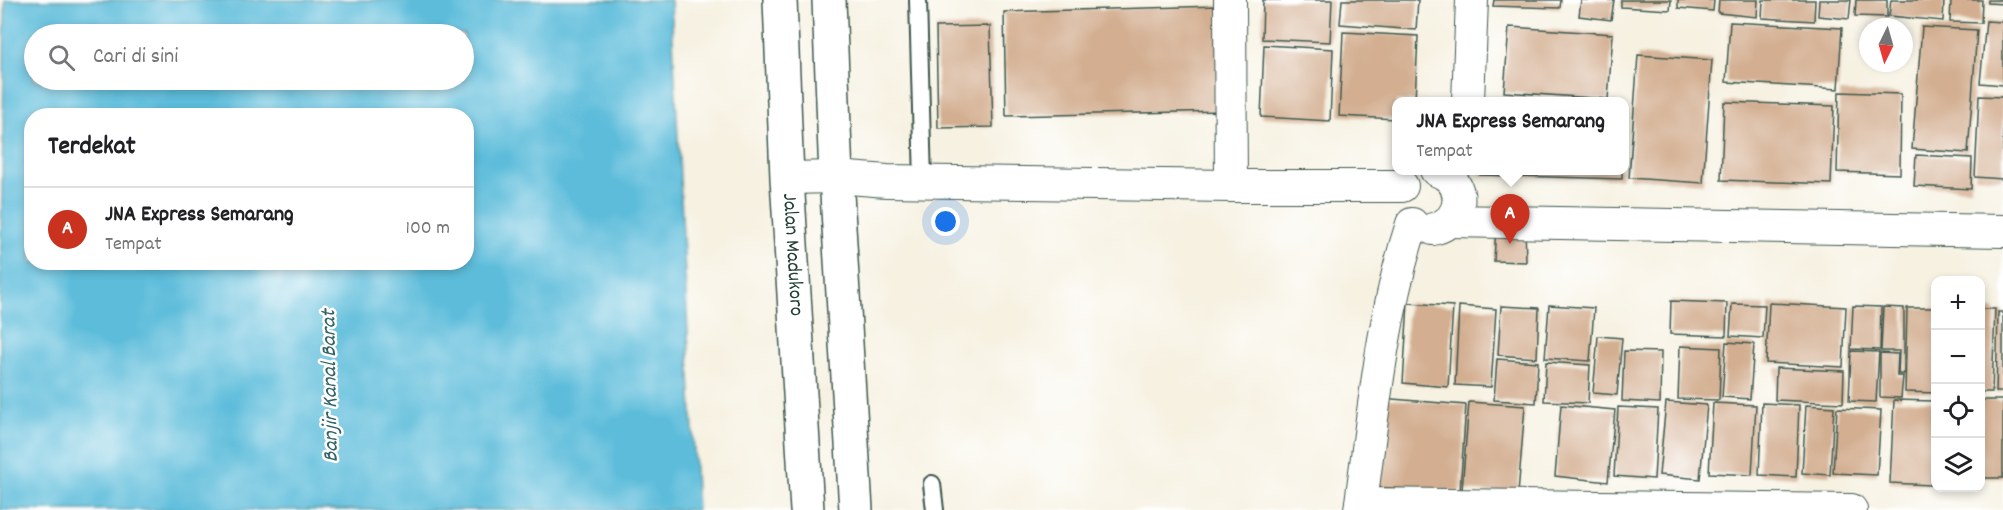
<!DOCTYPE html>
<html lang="id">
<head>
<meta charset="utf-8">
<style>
	body { margin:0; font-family:Dekko,sans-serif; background:#f2f2f2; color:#202124 }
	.controls { position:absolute; right:18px; bottom:18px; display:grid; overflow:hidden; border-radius:12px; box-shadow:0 3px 9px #0003 }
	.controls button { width:54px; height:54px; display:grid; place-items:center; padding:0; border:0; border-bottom:2px solid #e0e0e0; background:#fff; color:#202124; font:30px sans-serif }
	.compass { position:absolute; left:1859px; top:18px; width:54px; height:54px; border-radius:50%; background:#fff; box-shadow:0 3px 9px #0003; rotate:185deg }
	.you { position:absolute; left:946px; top:222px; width:21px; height:21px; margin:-15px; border:4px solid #fff; border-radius:50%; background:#1a73e8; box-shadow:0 0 0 9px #1a73e833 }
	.badge { display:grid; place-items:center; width:39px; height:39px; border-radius:50%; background:#c8321e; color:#fff; font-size:20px; font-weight:700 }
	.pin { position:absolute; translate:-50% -50px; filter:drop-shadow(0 2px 3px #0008) }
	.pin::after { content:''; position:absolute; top:32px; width:21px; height:18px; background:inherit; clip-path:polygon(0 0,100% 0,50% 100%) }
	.popup { position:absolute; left:1392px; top:97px; width:237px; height:78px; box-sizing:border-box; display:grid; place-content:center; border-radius:12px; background:#fff; filter:drop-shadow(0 2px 4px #0005); font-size:20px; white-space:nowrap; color:#757577 }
	.popup b { font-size:22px; color:#202124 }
	.popup::after { content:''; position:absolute; left:50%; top:100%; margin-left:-12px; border:12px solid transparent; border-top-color:#fff }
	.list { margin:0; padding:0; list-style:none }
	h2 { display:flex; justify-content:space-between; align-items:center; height:78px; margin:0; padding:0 24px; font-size:26px }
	h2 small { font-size:20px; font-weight:400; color:#757577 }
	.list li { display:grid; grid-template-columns:39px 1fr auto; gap:18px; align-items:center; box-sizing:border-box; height:84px; padding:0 24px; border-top:2px solid #e0e0e0 }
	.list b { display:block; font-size:22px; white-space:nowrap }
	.list p { margin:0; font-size:20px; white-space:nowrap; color:#757577 }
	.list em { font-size:20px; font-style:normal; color:#757577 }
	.icon { flex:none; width:33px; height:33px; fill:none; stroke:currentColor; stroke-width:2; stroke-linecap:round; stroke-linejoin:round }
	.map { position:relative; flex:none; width:2003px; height:510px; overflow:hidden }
	.search { position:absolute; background:#fff; box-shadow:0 3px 9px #0003; left:24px; top:24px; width:450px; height:66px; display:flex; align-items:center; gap:15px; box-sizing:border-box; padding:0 21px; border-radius:33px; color:#757577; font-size:22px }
	.panel { position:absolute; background:#fff; box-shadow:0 3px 9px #0003; left:24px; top:108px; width:450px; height:162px; border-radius:24px }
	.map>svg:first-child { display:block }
	.water { fill:#5cbcda; stroke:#3e7c87; stroke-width:1.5; fill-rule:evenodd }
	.building { fill:#d3ae90 }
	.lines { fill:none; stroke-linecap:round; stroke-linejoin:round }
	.service-casing { stroke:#3f584e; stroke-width:20 }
	.minor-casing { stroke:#3f584e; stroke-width:34 }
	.tertiary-casing { stroke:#3f584e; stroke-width:36 }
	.service { stroke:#fff; stroke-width:16 }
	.minor { stroke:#fff; stroke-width:32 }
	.tertiary { stroke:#fff; stroke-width:33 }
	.labels { text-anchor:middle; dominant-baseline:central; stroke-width:5; stroke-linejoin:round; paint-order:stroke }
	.street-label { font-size:21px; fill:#1f3d34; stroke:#fff }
	.water-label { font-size:22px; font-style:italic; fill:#316366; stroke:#fff }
</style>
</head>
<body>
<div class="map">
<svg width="2003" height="510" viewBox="0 0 2003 510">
	<rect width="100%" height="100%" fill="#fff"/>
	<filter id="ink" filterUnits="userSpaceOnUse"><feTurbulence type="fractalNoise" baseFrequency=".0167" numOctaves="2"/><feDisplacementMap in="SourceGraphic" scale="12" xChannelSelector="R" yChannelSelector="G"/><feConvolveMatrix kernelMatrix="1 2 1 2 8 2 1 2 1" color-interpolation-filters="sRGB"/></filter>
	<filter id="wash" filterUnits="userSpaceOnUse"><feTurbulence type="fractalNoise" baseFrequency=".008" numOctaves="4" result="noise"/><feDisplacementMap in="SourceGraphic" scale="24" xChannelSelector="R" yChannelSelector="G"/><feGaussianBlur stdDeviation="1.35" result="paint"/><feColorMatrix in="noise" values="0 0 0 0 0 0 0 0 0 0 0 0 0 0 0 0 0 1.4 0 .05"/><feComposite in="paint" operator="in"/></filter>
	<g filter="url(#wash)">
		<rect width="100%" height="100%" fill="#f6f1e1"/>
		<!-- water -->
		<path class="water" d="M5 0H671L697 510H0V303ZM34 34H464V80H34ZM32 116H466V262H32Z"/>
		<g id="blocks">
			<!-- building -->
			<g class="building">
				<path d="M1263 0H1332L1330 42 1262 39Z"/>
				<path d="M1342 0H1418L1416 30 1340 24Z"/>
				<path d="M1494 0H1561L1560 8 1493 6Z"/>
				<path d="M1581 0H1614L1611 20 1579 16Z"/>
				<path d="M1621 0H1671L1670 10 1621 7Z"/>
				<path d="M1678 0H1714L1713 11 1678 8Z"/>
				<path d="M1719 0H1758L1757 17 1718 13Z"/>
				<path d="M1763 0H1815L1814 21 1762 18Z"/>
				<path d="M1819 0H1851L1849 19 1818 16Z"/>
				<path d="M1856 0H1887V17L1855 16Z"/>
				<path d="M1891 0H1944L1943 21 1889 16Z"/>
				<path d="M1951 0H1982L1981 23 1950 22Z"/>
				<path d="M1988 0H2003V4L1988 3Z"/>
				<path d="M1219 6 1222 111 1006 116 1004 12Z"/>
				<path d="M1986 21 2003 22V85L1980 83Z"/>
				<path d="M1730 22 1842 28 1838 89 1726 82Z"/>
				<path d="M990 26 993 127 938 128 936 27Z"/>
				<path d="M1509 27 1613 34 1608 99 1504 92Z"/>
				<path d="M1922 27 1977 30 1968 153 1912 149Z"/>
				<path d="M1343 32 1418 36 1415 101H1396V119L1339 116Z"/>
				<path d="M1264 45 1333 49 1330 121 1261 117Z"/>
				<path d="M1638 55 1712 60 1703 183 1629 178Z"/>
				<path d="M1839 92 1901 94 1900 174 1837 172Z"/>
				<path d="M1979 96 2003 97V179L1975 177Z"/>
				<path d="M1724 102 1834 106 1831 184 1721 180Z"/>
				<path d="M1916 155 1972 158 1971 189 1914 186Z"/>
				<path d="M1480 170H1622V179L1480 175Z"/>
				<path d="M1496 226 1525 227 1526 262 1494 261Z"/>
				<path d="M1671 301 1727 303 1726 336 1670 334Z"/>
				<path d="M1408 303 1453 306 1448 387 1403 383Z"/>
				<path d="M1769 303 1846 307 1843 367 1766 363Z"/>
				<path d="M1732 304 1765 305 1763 338 1730 336Z"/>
				<path d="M1549 305 1594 308 1590 361 1545 358Z"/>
				<path d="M1459 306 1496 309 1491 387 1455 385Z"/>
				<path d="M1501 306 1539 308 1537 358 1498 355Z"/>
				<path d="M1853 306 1881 307 1880 350 1851 349Z"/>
				<path d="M1883 307 1904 308V374H1898L1899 351H1881Z"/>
				<path d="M1907 308H1936V393L1905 392Z"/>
				<path d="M1980 309H1995L1992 392H1980Z"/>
				<path d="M1998 312H2003V392H1996Z"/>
				<path d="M1598 336 1622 338 1617 395 1593 393Z"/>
				<path d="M1726 342 1754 344 1750 399 1722 397Z"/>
				<path d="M1680 346 1721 348 1719 400 1678 399Z"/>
				<path d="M1624 351 1661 352 1660 403 1622 401Z"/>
				<path d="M1851 351 1879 352 1876 402 1849 401Z"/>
				<path d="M1880 353 1898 354 1897 376H1903L1901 398 1880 397Z"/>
				<path d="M1497 359 1538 362 1536 403 1494 400Z"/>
				<path d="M1546 362 1590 365 1588 403 1544 401Z"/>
				<path d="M1776 368 1844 371 1843 403 1775 400Z"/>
				<path d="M1380 398 1466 405 1460 492 1374 487Z"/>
				<path d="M1894 400 1935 401 1931 485 1890 483Z"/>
				<rect x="1981" y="400" width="22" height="78"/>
				<path d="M1469 402 1525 406 1518 494 1462 490Z"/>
				<path d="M1666 402 1707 405 1700 479 1659 475Z"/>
				<path d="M1713 403 1756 405 1752 475 1709 473Z"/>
				<path d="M1762 403 1799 405 1796 477 1759 475Z"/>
				<path d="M1561 405 1615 410 1608 482 1555 476Z"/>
				<path d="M1806 405 1834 407 1830 475 1802 473Z"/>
				<path d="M1618 407 1658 409 1654 479 1614 476Z"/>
				<path d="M1837 408 1881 410 1877 475 1833 473Z"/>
			</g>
		</g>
	</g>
	<g filter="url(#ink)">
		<use href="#blocks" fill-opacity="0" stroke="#3f584e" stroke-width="1.5"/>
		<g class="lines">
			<defs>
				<g id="service">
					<path d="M918 0 923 182"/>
					<path d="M932 484 935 510"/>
				</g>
				<g id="minor">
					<path d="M1230 0 1231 186"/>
					<path d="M1468 101 1472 0"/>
					<path d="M787 178 836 177 887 181 1231 186H1402"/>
					<path d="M1450 221 2003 231"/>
					<path d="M1433 229C1465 222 1468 181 1436 170"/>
					<path d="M1361 504 1851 510"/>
					<path d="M1360 510C1373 415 1382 316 1412 224"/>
				</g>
				<g id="tertiary">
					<path id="s1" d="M780 0 787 178 807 510"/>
					<path d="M829 0 836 177 856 510"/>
				</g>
			</defs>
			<!-- service casing -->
			<use href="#service" class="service-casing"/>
			<!-- minor casing -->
			<use href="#minor" class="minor-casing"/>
			<!-- tertiary casing -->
			<use href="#tertiary" class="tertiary-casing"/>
			<!-- service -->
			<use href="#service" class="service"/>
			<!-- minor -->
			<use href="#minor" class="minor"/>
			<!-- tertiary -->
			<use href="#tertiary" class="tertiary"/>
		</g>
	</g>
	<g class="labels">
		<!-- street labels -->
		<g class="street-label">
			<text stroke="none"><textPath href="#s1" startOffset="255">Jalan Madukoro</textPath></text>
		</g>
		<!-- water labels -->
		<g class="water-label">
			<text transform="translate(331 386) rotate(-91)">Banjir Kanal Barat</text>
		</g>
	</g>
</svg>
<div class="controls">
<button>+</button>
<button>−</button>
<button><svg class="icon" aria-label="locate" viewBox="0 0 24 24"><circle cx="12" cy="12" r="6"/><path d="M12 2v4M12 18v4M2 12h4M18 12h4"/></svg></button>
<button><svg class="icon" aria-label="layers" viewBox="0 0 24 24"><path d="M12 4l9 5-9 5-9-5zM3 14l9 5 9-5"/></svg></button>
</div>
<svg class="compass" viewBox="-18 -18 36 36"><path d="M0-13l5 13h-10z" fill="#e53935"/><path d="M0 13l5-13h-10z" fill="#757577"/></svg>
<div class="you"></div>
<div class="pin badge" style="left:1510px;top:244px">A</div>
<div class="popup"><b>JNA Express Semarang</b>Tempat</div>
<div class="search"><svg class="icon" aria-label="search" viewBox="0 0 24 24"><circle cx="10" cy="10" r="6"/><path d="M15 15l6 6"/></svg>Cari di sini</div>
<section class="panel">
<h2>Terdekat<small></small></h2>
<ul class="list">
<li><span class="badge">A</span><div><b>JNA Express Semarang</b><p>Tempat</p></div><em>100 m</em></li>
</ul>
</section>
</div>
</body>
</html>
